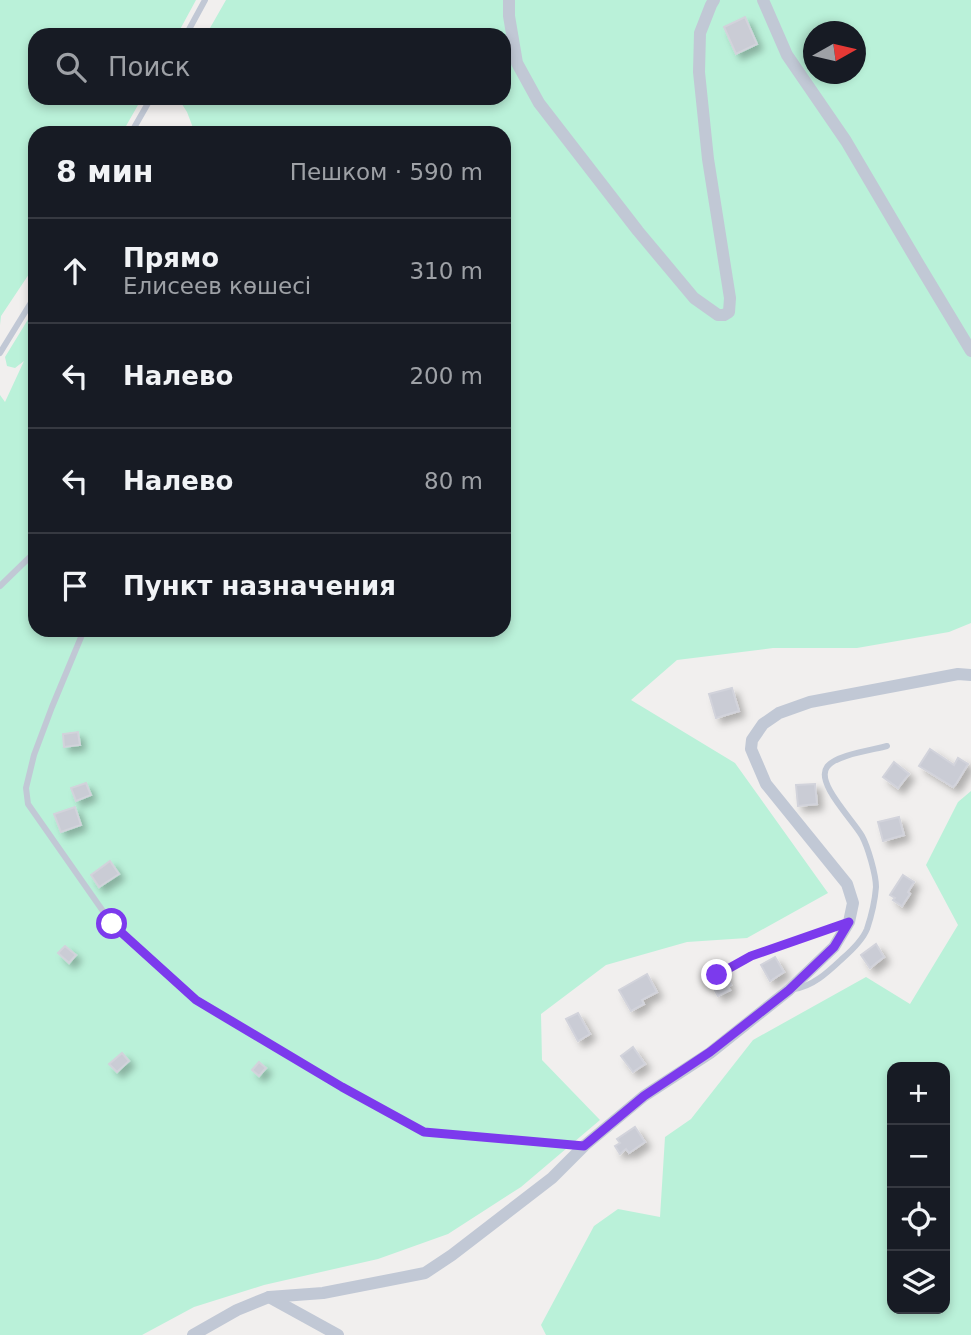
<!DOCTYPE html>
<html lang="ru">
<head>
<meta charset="utf-8">
<style>
	body { margin:0; font-family:"DejaVu Sans",sans-serif; background:#20242c; color:#f1f3f6 }
	.controls { position:absolute; right:21px; bottom:21px; display:grid; overflow:hidden; border-radius:14px; box-shadow:0 4px 10px #0003 }
	.controls button { width:63px; height:63px; display:grid; place-items:center; padding:0; border:0; border-bottom:2px solid #363941; background:#171b24; color:#f1f3f6; font:35px sans-serif }
	.compass { position:absolute; left:803px; top:21px; width:63px; height:63px; border-radius:50%; background:#171b24; box-shadow:0 4px 10px #0003; rotate:82deg }
	.stop { position:absolute; width:21px; height:21px; margin:-16px; border:5px solid #7c3aed; border-radius:50%; background:#fff }
	.stop.end { background:#7c3aed; border-color:#fff; box-shadow:0 2px 7px #0008 }
	.list { margin:0; padding:0; list-style:none }
	h2 { display:flex; justify-content:space-between; align-items:center; height:91px; margin:0; padding:0 28px; font-size:30px }
	h2 small { font-size:23px; font-weight:400; color:#9ea1a6 }
	.list li { display:grid; grid-template-columns:46px 1fr auto; gap:21px; align-items:center; box-sizing:border-box; height:105px; padding:0 28px; border-top:2px solid #363941 }
	.list b { display:block; font-size:26px; white-space:nowrap }
	.list p { margin:0; font-size:23px; white-space:nowrap; color:#9ea1a6 }
	.list em { font-size:23px; font-style:normal; color:#9ea1a6 }
	.icon { flex:none; width:38px; height:38px; fill:none; stroke:currentColor; stroke-width:2; stroke-linecap:round; stroke-linejoin:round }
	.map { position:relative; flex:none; width:971px; height:1335px; overflow:hidden }
	.search { position:absolute; background:#171b24; box-shadow:0 4px 10px #0003; left:28px; top:28px; width:483px; height:77px; display:flex; align-items:center; gap:18px; box-sizing:border-box; padding:0 24px; border-radius:21px; color:#9ea1a6; font-size:26px }
	.panel { position:absolute; background:#171b24; box-shadow:0 4px 10px #0003; left:28px; top:126px; width:483px; height:511px; border-radius:21px }
	.map>svg:first-child { display:block }
	.green { fill:#baf1d9; fill-rule:evenodd }
	.building { fill:#caccd5; stroke:#d2d3db; stroke-width:2; filter:url(#shadow) }
	.lines { fill:none; stroke-linecap:round; stroke-linejoin:round }
	.lane { stroke:#c1c8d5; stroke-width:6 }
	.street { stroke:#c1c8d5; stroke-width:12 }
	.route { stroke:#7c3aed; stroke-width:9 }
</style>
</head>
<body>
<div class="map">
<svg width="971" height="1335" viewBox="0 0 971 1335">
	<defs>
		<filter id="shadow"><feDropShadow dx="5.5" dy="5.5" stdDeviation="3.5" flood-color="#0004"/></filter>
	</defs>
	<rect width="100%" height="100%" fill="#f1efee"/>
	<!-- green -->
	<g class="green">
		<path d="M0 0H196L177 35H35V98H142L122 133H35V265L1 316 0 325Z"/>
		<path d="M226 0H971V623L949 632 857 648H773L677 660 631 700 735 763 828 893 747 938 687 942 606 965 541 1014 542 1060 600 1120 521 1187 448 1234 378 1259 264 1285 194 1307 142 1335H0V395L5 402 24 361 15 368 7 366 5 357 35 308V630H504V133H195L187 112 178 98H504V35H206ZM814 32H856V74H814Z"/>
		<path d="M971 791V1335H546L541 1325 594 1226 618 1209 660 1217 665 1137 691 1119 753 1040 866 977 910 1004 958 925 926 865 958 802ZM892 1067H945V1309H892Z"/>
	</g>
	<!-- building -->
	<g class="building">
		<path d="M745 17 757 44 736 54 724 27Z"/>
		<path d="M732 688 739 711 716 718 709 694Z"/>
		<path d="M78 732 80 745 64 747 63 734Z"/>
		<path d="M930 749 954 765 958 758 968 764 956 784 953 787 919 766Z"/>
		<path d="M894 762 909 774 898 788 883 777Z"/>
		<path d="M86 783 91 795 76 801 71 788Z"/>
		<path d="M815 784 817 804 798 806 796 785Z"/>
		<path d="M75 807 81 825 61 832 54 814Z"/>
		<path d="M899 817 904 835 883 841 878 822Z"/>
		<path d="M110 861 119 874 99 887 91 875Z"/>
		<path d="M903 875 914 882 908 892 910 894 902 906 893 900 895 898 890 895Z"/>
		<path d="M876 944 884 957 870 968 861 955Z"/>
		<path d="M65 946 76 955 69 963 58 953Z"/>
		<path d="M775 957 784 972 770 981 761 965Z"/>
		<path d="M647 974 657 992 642 1000 644 1004 631 1011 619 990Z"/>
		<path d="M726 977 731 985 728 987 730 990 718 996 712 985Z"/>
		<path d="M578 1013 590 1034 578 1041 566 1019Z"/>
		<path d="M633 1047 645 1064 633 1072 621 1056Z"/>
		<path d="M122 1053 129 1061 117 1072 109 1064Z"/>
		<path d="M259 1062 266 1068 259 1076 252 1070Z"/>
		<path d="M635 1127 645 1142 629 1153 626 1149 620 1154 615 1146 620 1143 617 1139Z"/>
	</g>
	<g class="lines">
		<!-- lane -->
		<g class="lane">
			<path d="M186 35 205 0"/>
			<path d="M131 133 151 98"/>
			<path d="M0 353 35 296"/>
			<path d="M0 586 35 552"/>
			<path d="M84 630 52 707 34 755 26 788 28 804 112 924 196 1000 342 1087 424 1132 582 1146"/>
			<path d="M717 975 751 956 847 923"/>
			<path d="M794 989C814 986 829 971 843 958 851 951 863 939 867 929 871 917 875 900 876 887 876 875 868 847 862 836 854 821 815 783 827 767 835 755 872 750 887 746"/>
		</g>
		<!-- street -->
		<g class="street">
			<path d="M509 0V16L517 63 539 103 638 231 694 298 718 315H724L729 312 730 298 708 159 699 72 700 33 711 5 714 0"/>
			<path d="M763 0 787 55 846 141 918 263 971 351"/>
			<path d="M269 1297 338 1335"/>
			<path d="M193 1335 237 1310 269 1297 323 1293 425 1273 452 1255 552 1178 584 1146 644 1096 710 1053 789 990 834 947 849 922 853 903 847 884 766 784 751 749 752 740 763 724 779 713 810 702 958 674 971 675"/>
		</g>
	</g>
	<g class="lines">
		<!-- route -->
		<path class="route" d="M112 924 196 1000 342 1087 424 1132 584 1146 644 1096 710 1052 789 990 834 947 849 922 751 956 717 975"/>
	</g>
</svg>
<div class="controls">
<button>+</button>
<button>−</button>
<button><svg class="icon" aria-label="locate" viewBox="0 0 24 24"><circle cx="12" cy="12" r="6"/><path d="M12 2v4M12 18v4M2 12h4M18 12h4"/></svg></button>
<button><svg class="icon" aria-label="layers" viewBox="0 0 24 24"><path d="M12 4l9 5-9 5-9-5zM3 14l9 5 9-5"/></svg></button>
</div>
<svg class="compass" viewBox="-18 -18 36 36"><path d="M0-13l5 13h-10z" fill="#e53935"/><path d="M0 13l5-13h-10z" fill="#9ea1a6"/></svg>
<div class="stop" style="left:112px;top:924px"></div>
<div class="stop end" style="left:717px;top:975px"></div>
<div class="search"><svg class="icon" aria-label="search" viewBox="0 0 24 24"><circle cx="10" cy="10" r="6"/><path d="M15 15l6 6"/></svg>Поиск</div>
<section class="panel">
<h2>8 мин<small>Пешком · 590 m</small></h2>
<ul class="list">
<li><svg class="icon" aria-label="ahead" viewBox="0 0 24 24"><path d="M12 20V5M6 11l6-6 6 6"/></svg><div><b>Прямо</b><p>Елисеев көшесі</p></div><em>310 m</em></li>
<li><svg class="icon" aria-label="left" viewBox="0 0 24 24"><path d="M17 20v-9H6M10 6l-5 5 5 5"/></svg><div><b>Налево</b></div><em>200 m</em></li>
<li><svg class="icon" aria-label="left" viewBox="0 0 24 24"><path d="M17 20v-9H6M10 6l-5 5 5 5"/></svg><div><b>Налево</b></div><em>80 m</em></li>
<li><svg class="icon" aria-label="arrive" viewBox="0 0 24 24"><path d="M6 21V4h12l-3 4 3 4H6"/></svg><div><b>Пункт назначения</b></div></li>
</ul>
</section>
</div>
</body>
</html>
